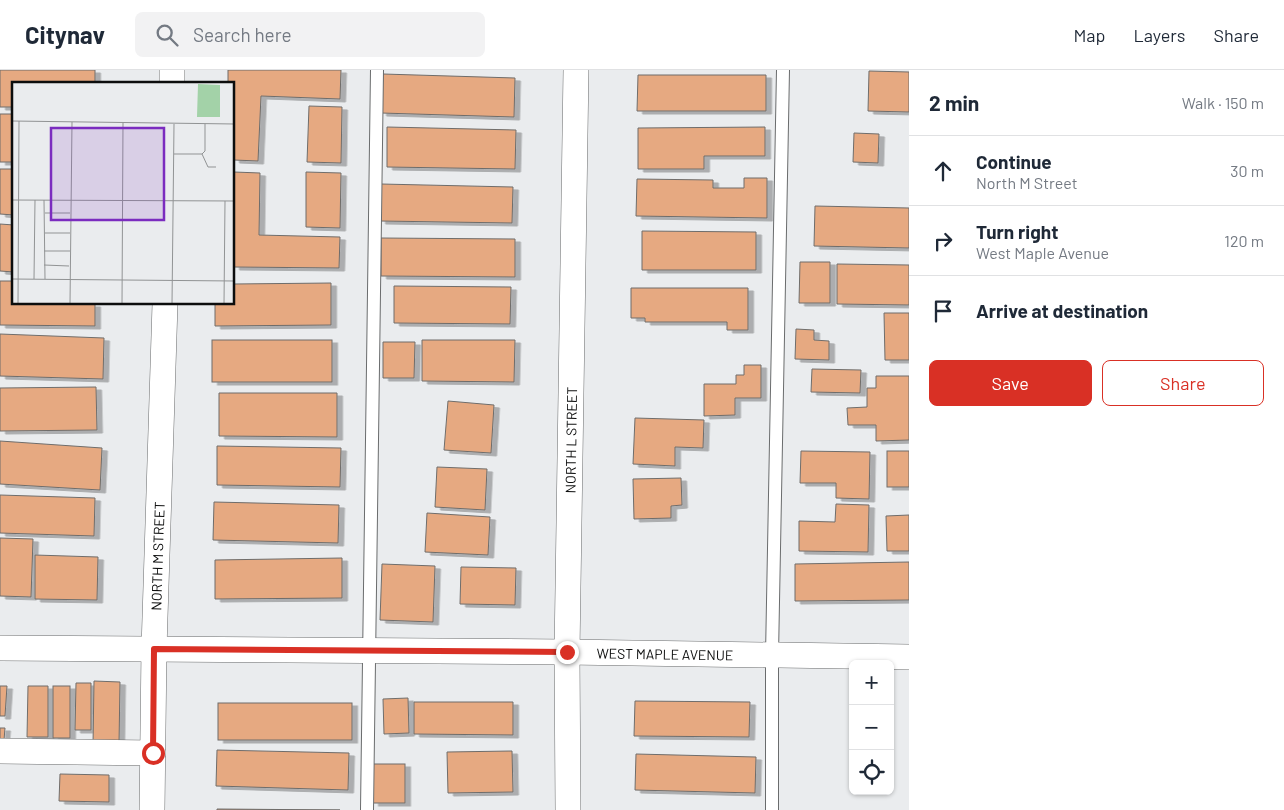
<!DOCTYPE html>
<html lang="en">
<head>
<meta charset="utf-8">
<style>
	body { margin:0; font-family:Barlow,sans-serif; background:#f2f2f3; color:#1f2937 }
	.controls { position:absolute; right:15px; bottom:15px; display:grid; overflow:hidden; border-radius:8px; box-shadow:0 1px 4px #0004 }
	.controls button { width:45px; height:45px; display:grid; place-items:center; padding:0; border:0; border-bottom:1px solid #e0e1e3; background:#fff; color:#1f2937; font:25px sans-serif }
	.stop { position:absolute; width:15px; height:15px; margin:-11px; border:4px solid #d93025; border-radius:50%; background:#fff }
	.stop.end { background:#d93025; border-color:#fff; box-shadow:0 1px 5px #0008 }
	.list { margin:0; padding:0; list-style:none }
	h2 { display:flex; justify-content:space-between; align-items:center; height:65px; margin:0; padding:0 20px; font-size:21px }
	h2 small { font-size:16px; font-weight:400; color:#747a83 }
	.list li { display:grid; grid-template-columns:32px 1fr auto; gap:15px; align-items:center; box-sizing:border-box; height:70px; padding:0 20px; border-top:1px solid #e0e1e3 }
	.list b { display:block; font-size:19px; white-space:nowrap }
	.list p { margin:0; font-size:16px; white-space:nowrap; color:#747a83 }
	.list em { font-size:16px; font-style:normal; color:#747a83 }
	.actions { display:flex; gap:10px; padding:15px 20px }
	.actions a { flex:1; padding:11px 0; border:1px solid #d93025; border-radius:8px; text-align:center; font-size:18px; color:#d93025 }
	.actions .main { background:#d93025; color:#fff }
	.icon { flex:none; width:28px; height:28px; fill:none; stroke:currentColor; stroke-width:2; stroke-linecap:round; stroke-linejoin:round }
	.map { position:relative; flex:none; width:909px; height:740px; overflow:hidden }
	header { display:flex; align-items:center; gap:30px; box-sizing:border-box; height:70px; padding:0 25px; background:#fff; border-bottom:1px solid #e0e1e3 }
	header strong { font-size:24px }
	nav { display:flex; gap:28px; margin-inline-start:auto; font-size:18px }
	.search { width:350px; height:45px; background:#f2f2f3; display:flex; align-items:center; gap:12px; box-sizing:border-box; padding:0 18px; border-radius:8px; color:#747a83; font-size:19px }
	main { display:flex }
	aside { flex:1; background:#fff }
	.map>svg:first-child { display:block }
	.building { fill:#e6a981; stroke:#6f6d6b; filter:url(#shadow) }
	.lines { fill:none; stroke-linecap:round; stroke-linejoin:round }
	.lane-casing { stroke:#6a6c6d; stroke-width:14 }
	.street-casing { stroke:#6a6c6d; stroke-width:26 }
	.lane { stroke:#fff; stroke-width:12 }
	.street { stroke:#fff; stroke-width:25 }
	.route { stroke:#d93025; stroke-width:6 }
	.labels { text-anchor:middle; dominant-baseline:central; stroke-width:4; stroke-linejoin:round; paint-order:stroke }
	.street-label { font-size:14px; fill:#0c0d0d; stroke:#eaecee }
	.inset-road { fill:none; stroke:#919394; stroke-width:1 }
	.view { fill:#7b2cbf; fill-opacity:0.15; stroke:#7b2cbf; stroke-width:2.5 }
	.inset-edge { fill:none; stroke:#0c0d0d; stroke-width:2.5 }
</style>
</head>
<body>
<header>
<strong>Citynav</strong>
<div class="search"><svg class="icon" aria-label="search" viewBox="0 0 24 24"><circle cx="10" cy="10" r="6"/><path d="M15 15l6 6"/></svg>Search here</div>
<nav><a>Map</a><a>Layers</a><a>Share</a></nav>
</header>
<main>
<div class="map">
<svg width="909" height="740" viewBox="0 0 909 740">
	<defs>
		<filter id="shadow"><feDropShadow dx="5.5" dy="3" stdDeviation="0" flood-color="#0004"/></filter>
	</defs>
	<rect width="100%" height="100%" fill="#eaecee"/>
	<!-- building -->
	<g class="building">
		<path d="M0 0H95V14H14V37H0Z"/>
		<path d="M228 0H341L340 29 261 26 258 91 234 90V14H228Z"/>
		<path d="M869 1 909 2V42L868 41Z"/>
		<path d="M383 4 515 8 514 47 381 43Z"/>
		<path d="M638 5H766V41H637Z"/>
		<path d="M309 36 342 37 341 93 307 92Z"/>
		<rect x="0" y="44" width="14" height="48"/>
		<path d="M387 57 516 60 515 99 387 97Z"/>
		<path d="M765 57V86H704V99H638V58Z"/>
		<path d="M854 63 879 64 878 93 853 92Z"/>
		<path d="M0 99H14V145L0 144Z"/>
		<path d="M234 102 260 103 259 165 340 167 339 198 234 197Z"/>
		<path d="M306 102 341 103 340 158 306 157Z"/>
		<path d="M744 108H767V148L636 146 637 109 713 110V118H744Z"/>
		<path d="M381 114 513 117 512 153 380 151Z"/>
		<path d="M815 136 909 138V178L814 176Z"/>
		<path d="M0 154 14 155V202L0 201Z"/>
		<path d="M642 161 756 162V200H642Z"/>
		<path d="M381 168 515 169V207L381 206Z"/>
		<path d="M800 192H830V233H799Z"/>
		<path d="M837 194 909 195V235L837 234Z"/>
		<path d="M0 211H14V234H95V256L0 255Z"/>
		<path d="M331 213V255L215 256V234H234V214Z"/>
		<path d="M394 216 511 217 510 254 394 253Z"/>
		<path d="M631 218H748V260H727V252H645V248H631Z"/>
		<path d="M884 243H909V290H885Z"/>
		<path d="M796 259 814 260V270L829 271V290L795 289Z"/>
		<path d="M0 264 104 268 103 309 0 306Z"/>
		<rect x="212" y="270" width="120" height="42"/>
		<path d="M422 270H515L514 312 422 311Z"/>
		<path d="M383 272H415L414 308H383Z"/>
		<path d="M744 295H761V328H735V345L704 346V314H736V305H744Z"/>
		<path d="M812 299 861 300 860 323 811 322Z"/>
		<path d="M876 306H909V370L876 371V355H848L847 338 867 337V318H876Z"/>
		<path d="M96 317 97 360 0 361V318Z"/>
		<path d="M219 323H337V367L219 366Z"/>
		<path d="M448 331 494 335 491 383 444 380Z"/>
		<path d="M635 348 704 350 703 378 675 377V396L633 394Z"/>
		<path d="M0 371 102 378 100 420 0 414Z"/>
		<path d="M217 376 341 378 340 417 217 415Z"/>
		<path d="M801 381 870 382 869 429 836 428V413H800Z"/>
		<rect x="887" y="381" width="22" height="36"/>
		<path d="M437 397 487 399 485 440 435 437Z"/>
		<path d="M681 408 682 435 671 436V448L634 449 633 409Z"/>
		<path d="M0 425 95 428 94 466 0 463Z"/>
		<path d="M214 432 339 435 338 473 213 470Z"/>
		<path d="M836 434 869 435 868 482 799 481V451L835 452Z"/>
		<path d="M427 443 490 447 488 485 425 482Z"/>
		<path d="M909 445V481H887L886 446Z"/>
		<path d="M0 468 33 469 31 527 0 526Z"/>
		<path d="M35 485 98 487 97 530 35 529Z"/>
		<path d="M342 488V528L215 529V490Z"/>
		<path d="M909 492V530L795 531V494Z"/>
		<path d="M382 494 435 496 433 552 380 550Z"/>
		<path d="M461 497 516 498 515 535 460 534Z"/>
		<path d="M94 611 120 612 119 674H93Z"/>
		<path d="M76 613H91V660H75Z"/>
		<path d="M0 616H7L5 646H0Z"/>
		<path d="M28 616H48V667H27Z"/>
		<rect x="53" y="616" width="17" height="52"/>
		<path d="M408 628 409 663 384 664 383 629Z"/>
		<path d="M635 631 750 632 749 667 634 666Z"/>
		<path d="M414 632H513V665L414 664Z"/>
		<rect x="218" y="633" width="134" height="37"/>
		<path d="M0 658H5L4 670H0Z"/>
		<path d="M217 680 349 683 348 720 216 716Z"/>
		<path d="M512 681 513 722 448 723 447 682Z"/>
		<path d="M636 684 756 687 755 723 635 720Z"/>
		<rect x="373" y="694" width="32" height="39"/>
		<path d="M60 704 109 705V732L59 731Z"/>
		<path d="M217 739 340 740H217Z"/>
	</g>
	<g class="lines">
		<defs>
			<g id="lane">
				<path d="M367 740 377 0"/>
				<path d="M772 740V585L783 0"/>
			</g>
			<g id="street">
				<path d="M172 14V0"/>
				<path id="s1" d="M0 578 567 582 909 587"/>
				<path d="M0 681 153 683"/>
				<path id="s2" d="M152 740 154 579 165 234"/>
				<path id="s3" d="M568 740 567 582 576 0"/>
			</g>
		</defs>
		<!-- lane casing -->
		<use href="#lane" class="lane-casing"/>
		<!-- street casing -->
		<use href="#street" class="street-casing"/>
		<!-- lane -->
		<use href="#lane" class="lane"/>
		<!-- street -->
		<use href="#street" class="street"/>
	</g>
	<g class="lines">
		<!-- route -->
		<path class="route" d="M153 683 154 579 567 582"/>
	</g>
	<g class="labels">
		<!-- street labels -->
		<g class="street-label">
			<text stroke="none"><textPath href="#s3" startOffset="370">NORTH L STREET</textPath></text>
			<text stroke="none"><textPath href="#s2" startOffset="254">NORTH M STREET</textPath></text>
			<text stroke="none"><textPath href="#s1" startOffset="665">WEST MAPLE AVENUE</textPath></text>
		</g>
	</g>
	<!-- overview -->
	<g transform="translate(12 12)">
		<rect width="222" height="222" fill="#eaecee"/>
		<path d="M186 2 208 3V35H185Z" fill="#a3d2a8"/>
		<path class="inset-road" d="M0 39 223 42M162 72H190L193 69V42M190 72 196 85H204M0 118 223 119M32 118 33 197M33 131H58M33 151H58M32 169H58M32 183 57 184M0 197 223 199M22 197 23 118M6 222 7 39M58 222 60 40M110 222 111 41M160 222 162 42M212 222 213 119"/>
		<path class="view" d="M39 46H152V138H39Z"/>
		<rect width="222" height="222" class="inset-edge"/>
	</g>
</svg>
<div class="controls">
<button>+</button>
<button>−</button>
<button><svg class="icon" aria-label="locate" viewBox="0 0 24 24"><circle cx="12" cy="12" r="6"/><path d="M12 2v4M12 18v4M2 12h4M18 12h4"/></svg></button>
</div>
<div class="stop" style="left:153px;top:683px"></div>
<div class="stop end" style="left:567px;top:582px"></div>
</div>
<aside>
<h2>2 min<small>Walk · 150 m</small></h2>
<ul class="list">
<li><svg class="icon" aria-label="ahead" viewBox="0 0 24 24"><path d="M12 20V5M6 11l6-6 6 6"/></svg><div><b>Continue</b><p>North M Street</p></div><em>30 m</em></li>
<li><svg class="icon" aria-label="right" viewBox="0 0 24 24"><path d="M7 20v-9h11M14 6l5 5-5 5"/></svg><div><b>Turn right</b><p>West Maple Avenue</p></div><em>120 m</em></li>
<li><svg class="icon" aria-label="arrive" viewBox="0 0 24 24"><path d="M6 21V4h12l-3 4 3 4H6"/></svg><div><b>Arrive at destination</b></div></li>
</ul>
<div class="actions"><a class="main">Save</a><a>Share</a></div>
</aside>
</main>
</body>
</html>
